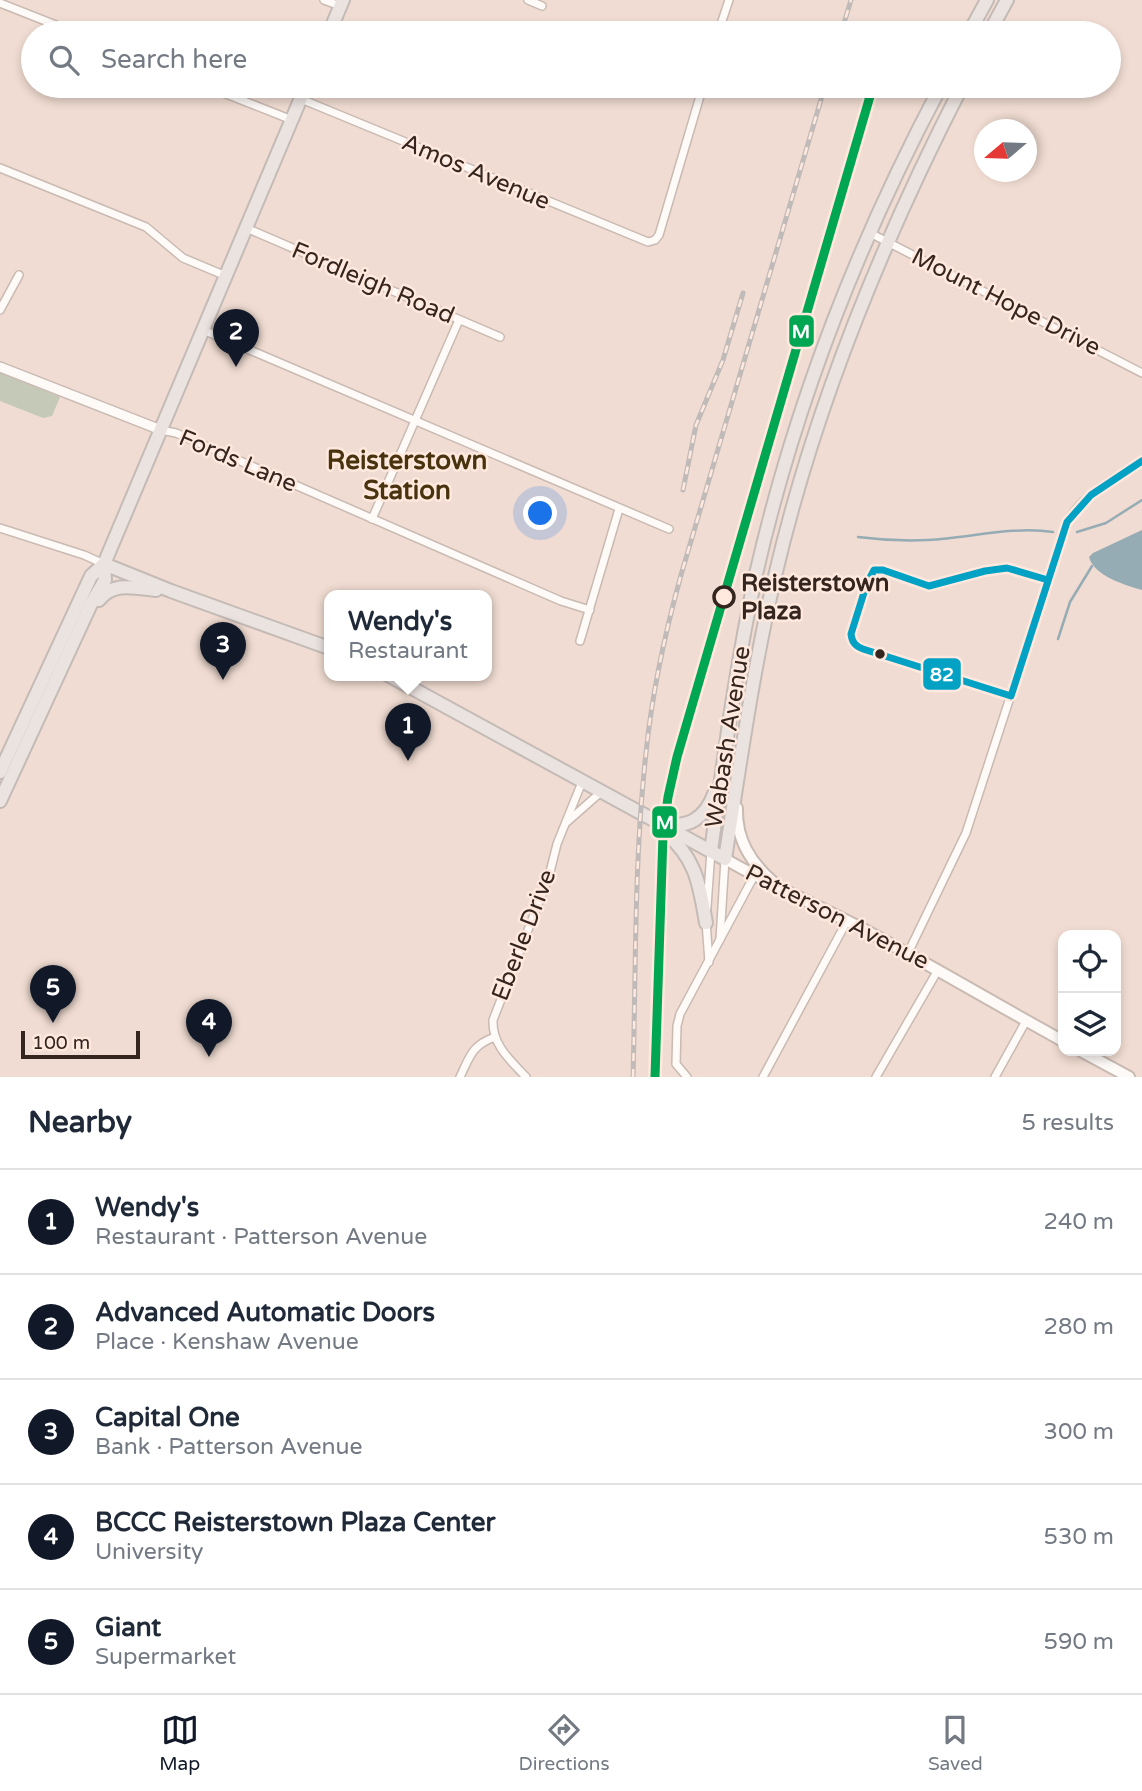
<!DOCTYPE html>
<html lang="en">
<head>
<meta charset="utf-8">
<style>
	body { margin:0; font-family:"Varela Round",sans-serif; background:#f2f2f3; color:#1f2937 }
	.controls { position:absolute; right:21px; bottom:21px; display:grid; overflow:hidden; border-radius:14px; box-shadow:0 4px 10px #0003 }
	.controls button { width:63px; height:63px; display:grid; place-items:center; padding:0; border:0; border-bottom:2px solid #e0e1e3; background:#fff; color:#1f2937; font:35px sans-serif }
	.compass { position:absolute; left:974px; top:119px; width:63px; height:63px; border-radius:50%; background:#fff; box-shadow:0 4px 10px #0003; rotate:251deg }
	.scale { position:absolute; left:21px; bottom:18px; width:119px; box-sizing:border-box; padding-left:7px; border:4px solid #34261f; border-top:0; font-size:19px; line-height:24px; white-space:nowrap; color:#34261f; -webkit-text-stroke:5px #ffe8dd; paint-order:stroke }
	.you { position:absolute; left:541px; top:514px; width:24px; height:24px; margin:-18px; border:5px solid #fff; border-radius:50%; background:#1a73e8; box-shadow:0 0 0 10px #1a73e833 }
	.badge { display:grid; place-items:center; width:46px; height:46px; border-radius:50%; background:#111827; color:#fff; font-size:23px; font-weight:700 }
	.pin { position:absolute; translate:-50% -58px; filter:drop-shadow(0 2px 4px #0008) }
	.pin::after { content:''; position:absolute; top:37px; width:24px; height:21px; background:inherit; clip-path:polygon(0 0,100% 0,50% 100%) }
	.popup { position:absolute; left:324px; top:590px; width:168px; height:91px; box-sizing:border-box; display:grid; place-content:center; border-radius:14px; background:#fff; filter:drop-shadow(0 2px 5px #0005); font-size:23px; white-space:nowrap; color:#747a83 }
	.popup b { font-size:26px; color:#1f2937 }
	.popup::after { content:''; position:absolute; left:50%; top:100%; margin-left:-14px; border:14px solid transparent; border-top-color:#fff }
	.list { margin:0; padding:0; list-style:none }
	h2 { display:flex; justify-content:space-between; align-items:center; height:91px; margin:0; padding:0 28px; font-size:30px }
	h2 small { font-size:23px; font-weight:400; color:#747a83 }
	.list li { display:grid; grid-template-columns:46px 1fr auto; gap:21px; align-items:center; box-sizing:border-box; height:105px; padding:0 28px; border-top:2px solid #e0e1e3 }
	.list b { display:block; font-size:26px; white-space:nowrap }
	.list p { margin:0; font-size:23px; white-space:nowrap; color:#747a83 }
	.list em { font-size:23px; font-style:normal; color:#747a83 }
	.icon { flex:none; width:38px; height:38px; fill:none; stroke:currentColor; stroke-width:2; stroke-linecap:round; stroke-linejoin:round }
	.map { position:relative; flex:none; width:1142px; height:1077px; overflow:hidden }
	.search { position:absolute; background:#fff; box-shadow:0 4px 10px #0003; left:21px; right:21px; top:21px; height:77px; display:flex; align-items:center; gap:18px; box-sizing:border-box; padding:0 24px; border-radius:38px; color:#747a83; font-size:26px }
	.sheet { height:616px; background:#fff }
	nav { display:flex; justify-content:space-around; align-items:center; box-sizing:border-box; height:98px; border-top:2px solid #e0e1e3; background:#fff; font-size:19px; color:#747a83 }
	nav a { display:grid; justify-items:center; gap:4px }
	nav .on { color:#111827 }
	.map>svg:first-child { display:block }
	.green { fill:#c5c9b7 }
	.water { fill:#95acb4 }
	.lines { fill:none; stroke-linecap:round; stroke-linejoin:round }
	.stream { stroke:#95acb4; stroke-width:2.5 }
	.minor-casing { stroke:#c9bab2; stroke-width:10 }
	.tertiary-casing { stroke:#c9bab2; stroke-width:12 }
	.secondary-casing { stroke:#c9bab2; stroke-width:14 }
	.primary-casing { stroke:#c5bbb6; stroke-width:16 }
	.minor { stroke:#fdfaf8; stroke-width:7 }
	.tertiary { stroke:#fdfaf8; stroke-width:9 }
	.secondary { stroke:#fdfaf8; stroke-width:10 }
	.primary { stroke:#ebe3e0; stroke-width:12 }
	.rail-casing { stroke:#c0bab8; stroke-width:5 }
	.rail { stroke:#ffe8dd; stroke-width:2.5; stroke-dasharray:8; stroke-linecap:butt }
	.bus-1-casing { stroke:#ffe8dd; stroke-width:12 }
	.bus-1 { stroke:#03a2c5; stroke-width:7 }
	.metro-1-casing { stroke:#ffe8dd; stroke-width:14 }
	.metro-1 { stroke:#00a651; stroke-width:9 }
	.stop-dot { fill:#ffe8dd; stroke:#34261f; stroke-width:3.5 }
	.bus-dot { fill:#34261f; stroke:#ffe8dd; stroke-width:2.5 }
	.labels { text-anchor:middle; dominant-baseline:central; stroke-width:5; stroke-linejoin:round; paint-order:stroke }
	.street-label { font-size:24px; fill:#34261f; stroke:#ffe8dd }
	.stop-label { font-size:24px; font-weight:bold; fill:#34261f; stroke:#ffe8dd; text-anchor:start }
	.neighbourhood-label { font-size:26px; font-weight:bold; fill:#49330e; stroke:#ffe8dd }
	.line-badge { stroke:#ffe8dd; stroke-width:2.5 }
	.badge-label { font-size:19px; text-anchor:middle; font-weight:bold; fill:#fff }
</style>
</head>
<body>
<div class="map">
<svg width="1142" height="1077" viewBox="0 0 1142 1077">
	<rect width="100%" height="100%" fill="#f0dcd2"/>
	<!-- green -->
	<path class="green" d="M0 373 60 397 52 416 43 418 0 401Z"/>
	<!-- water -->
	<path class="water" d="M1142 530V590C1125 585 1094 576 1089 557L1093 553Z"/>
	<g class="lines">
		<!-- stream -->
		<g class="stream">
			<path d="M1077 532 1106 523 1142 500"/>
			<path d="M858 537C881 540 905 541 928 540 970 538 1011 526 1053 532"/>
			<path d="M1058 639 1070 602 1092 566"/>
		</g>
		<defs>
			<g id="minor">
				<path d="M324 0 340 6"/>
				<path d="M528 0 542 6"/>
				<path d="M0 3 76 33"/>
				<path d="M718 33 729 0"/>
				<path d="M206 86 292 120"/>
				<path d="M301 99 648 242 655 240 659 235 703 86"/>
				<path d="M0 168 146 227 183 258 226 276"/>
				<path d="M246 228 500 337"/>
				<path d="M870 233 1142 373"/>
				<path d="M0 310 19 275"/>
				<path d="M203 330 669 529"/>
				<path d="M161 430 176 433 561 601 590 610"/>
				<path d="M372 519 459 320"/>
				<path d="M0 528 84 555 104 564"/>
				<path d="M580 641 619 509"/>
				<path d="M567 822 601 792"/>
				<path d="M707 907 711 851"/>
				<path d="M706 922 709 962"/>
				<path d="M720 939 725 859"/>
				<path d="M908 953 966 833 1067 522C1084 493 1114 479 1142 461"/>
				<path d="M460 1077C470 1056 472 1045 495 1037"/>
				<path d="M526 1077C510 1060 492 1045 493 1020L549 876 557 844 582 782"/>
				<path d="M687 1077 676 1064 677 1026 680 1014 754 876"/>
				<path d="M763 1077 847 921"/>
				<path d="M876 1077 938 970"/>
				<path d="M995 1077 1026 1021"/>
			</g>
			<path id="tertiary" d="M0 367 161 430"/>
			<g id="secondary">
				<path d="M737 808C736 839 750 862 773 882"/>
				<path d="M725 859C770 885 817 905 863 929 930 965 996 1004 1063 1041"/>
				<path d="M1081 1051 1129 1077"/>
			</g>
			<g id="primary">
				<path d="M329 33 343 0"/>
				<path d="M969 33 987 0"/>
				<path d="M989 33 1007 0"/>
				<path d="M104 564 171 591 329 648"/>
				<path d="M99 600C113 581 136 588 156 590"/>
				<path d="M388 675 725 859C740 764 753 669 775 576 815 405 882 242 962 86"/>
				<path d="M0 772 91 576 104 564 306 86"/>
				<path d="M0 801 91 604 105 580 104 564"/>
				<path d="M664 822C688 831 706 816 714 794"/>
				<path d="M664 831C696 859 699 882 706 923"/>
				<path d="M711 851C724 758 736 665 756 574 795 404 859 240 941 86"/>
			</g>
		</defs>
		<!-- minor casing -->
		<use href="#minor" class="minor-casing"/>
		<!-- tertiary casing -->
		<use href="#tertiary" class="tertiary-casing"/>
		<!-- secondary casing -->
		<use href="#secondary" class="secondary-casing"/>
		<!-- primary casing -->
		<use href="#primary" class="primary-casing"/>
		<!-- minor -->
		<use href="#minor" class="minor"/>
		<!-- tertiary -->
		<use href="#tertiary" class="tertiary"/>
		<!-- secondary -->
		<use href="#secondary" class="secondary"/>
		<!-- primary -->
		<use href="#primary" class="primary"/>
		<defs>
			<g id="rail">
				<path d="M841 33 851 0"/>
				<path d="M683 490 696 425 723 360 743 293"/>
				<path d="M633 1077C636 969 634 860 646 753 652 693 665 633 681 575L825 86"/>
			</g>
		</defs>
		<!-- rail casing -->
		<use href="#rail" class="rail-casing"/>
		<!-- rail -->
		<use href="#rail" class="rail"/>
		<defs>
			<path id="bus-1" d="M1048 580 1007 568 985 571 929 586 883 570H874L867 583 851 634C852 642 855 646 863 649L1011 696 1067 522 1091 495 1142 461"/>
		</defs>
		<!-- bus-1 casing -->
		<use href="#bus-1" class="bus-1-casing"/>
		<!-- bus-1 -->
		<use href="#bus-1" class="bus-1"/>
		<defs>
			<path id="metro-1" d="M655 1077 663 835 668 797 677 757 873 86"/>
		</defs>
		<!-- metro-1 casing -->
		<use href="#metro-1" class="metro-1-casing"/>
		<!-- metro-1 -->
		<use href="#metro-1" class="metro-1"/>
	</g>
	<!-- markers -->
	<circle class="stop-dot" cx="724" cy="597" r="10"/>
	<circle class="bus-dot" cx="880" cy="654" r="6"/>
	<g class="labels">
		<!-- street labels -->
		<g class="street-label">
			<text transform="translate(476 172) rotate(23)">Amos Avenue</text>
			<text transform="translate(373 283) rotate(23)">Fordleigh Road</text>
			<text transform="translate(1006 302) rotate(27)">Mount Hope Drive</text>
			<text transform="translate(238 461) rotate(23)">Fords Lane</text>
			<text transform="translate(728 737) rotate(-81)">Wabash Avenue</text>
			<text transform="translate(837 917) rotate(27)">Patterson Avenue</text>
			<text transform="translate(524 935) rotate(-69)">Eberle Drive</text>
		</g>
		<!-- stop labels -->
		<g class="stop-label">
			<text x="741" y="583">Reisterstown<tspan x="741" dy="28">Plaza</tspan></text>
		</g>
		<!-- neighbourhood labels -->
		<g class="neighbourhood-label">
			<text x="407" y="460">Reisterstown<tspan x="407" dy="30">Station</tspan></text>
		</g>
	</g>
	<g class="line-badge">
		<rect x="788" y="314" width="27" height="34" rx="7" fill="#00a651"/>
		<rect x="922" y="657" width="40" height="34" rx="7" fill="#03a2c5"/>
		<rect x="651" y="805" width="27" height="34" rx="7" fill="#00a651"/>
	</g>
	<g class="badge-label">
		<text x="801" y="338">M</text>
		<text x="942" y="681">82</text>
		<text x="665" y="829">M</text>
	</g>
</svg>
<div class="controls">
<button><svg class="icon" aria-label="locate" viewBox="0 0 24 24"><circle cx="12" cy="12" r="6"/><path d="M12 2v4M12 18v4M2 12h4M18 12h4"/></svg></button>
<button><svg class="icon" aria-label="layers" viewBox="0 0 24 24"><path d="M12 4l9 5-9 5-9-5zM3 14l9 5 9-5"/></svg></button>
</div>
<svg class="compass" viewBox="-18 -18 36 36"><path d="M0-13l5 13h-10z" fill="#e53935"/><path d="M0 13l5-13h-10z" fill="#747a83"/></svg>
<div class="scale">100 m</div>
<div class="you"></div>
<div class="pin badge" style="left:408px;top:761px">1</div>
<div class="popup"><b>Wendy's</b>Restaurant</div>
<div class="pin badge" style="left:236px;top:367px">2</div>
<div class="pin badge" style="left:223px;top:680px">3</div>
<div class="pin badge" style="left:209px;top:1057px">4</div>
<div class="pin badge" style="left:53px;top:1023px">5</div>
<div class="search"><svg class="icon" aria-label="search" viewBox="0 0 24 24"><circle cx="10" cy="10" r="6"/><path d="M15 15l6 6"/></svg>Search here</div>
</div>
<section class="sheet">
<h2>Nearby<small>5 results</small></h2>
<ul class="list">
<li><span class="badge">1</span><div><b>Wendy's</b><p>Restaurant · Patterson Avenue</p></div><em>240 m</em></li>
<li><span class="badge">2</span><div><b>Advanced Automatic Doors</b><p>Place · Kenshaw Avenue</p></div><em>280 m</em></li>
<li><span class="badge">3</span><div><b>Capital One</b><p>Bank · Patterson Avenue</p></div><em>300 m</em></li>
<li><span class="badge">4</span><div><b>BCCC Reisterstown Plaza Center</b><p>University</p></div><em>530 m</em></li>
<li><span class="badge">5</span><div><b>Giant</b><p>Supermarket</p></div><em>590 m</em></li>
</ul>
</section>
<nav>
<a class="on"><svg class="icon" aria-label="map" viewBox="0 0 24 24"><path d="M3 6l6-2 6 2 6-2v14l-6 2-6-2-6 2zM9 4v14M15 6v14"/></svg>Map</a>
<a><svg class="icon" aria-label="directions" viewBox="0 0 24 24"><path d="M12 3l9 9-9 9-9-9zM9 14v-3h6M13 9l2 2-2 2"/></svg>Directions</a>
<a><svg class="icon" aria-label="saved" viewBox="0 0 24 24"><path d="M7 4h10v16l-5-4-5 4z"/></svg>Saved</a>
</nav>
</body>
</html>
